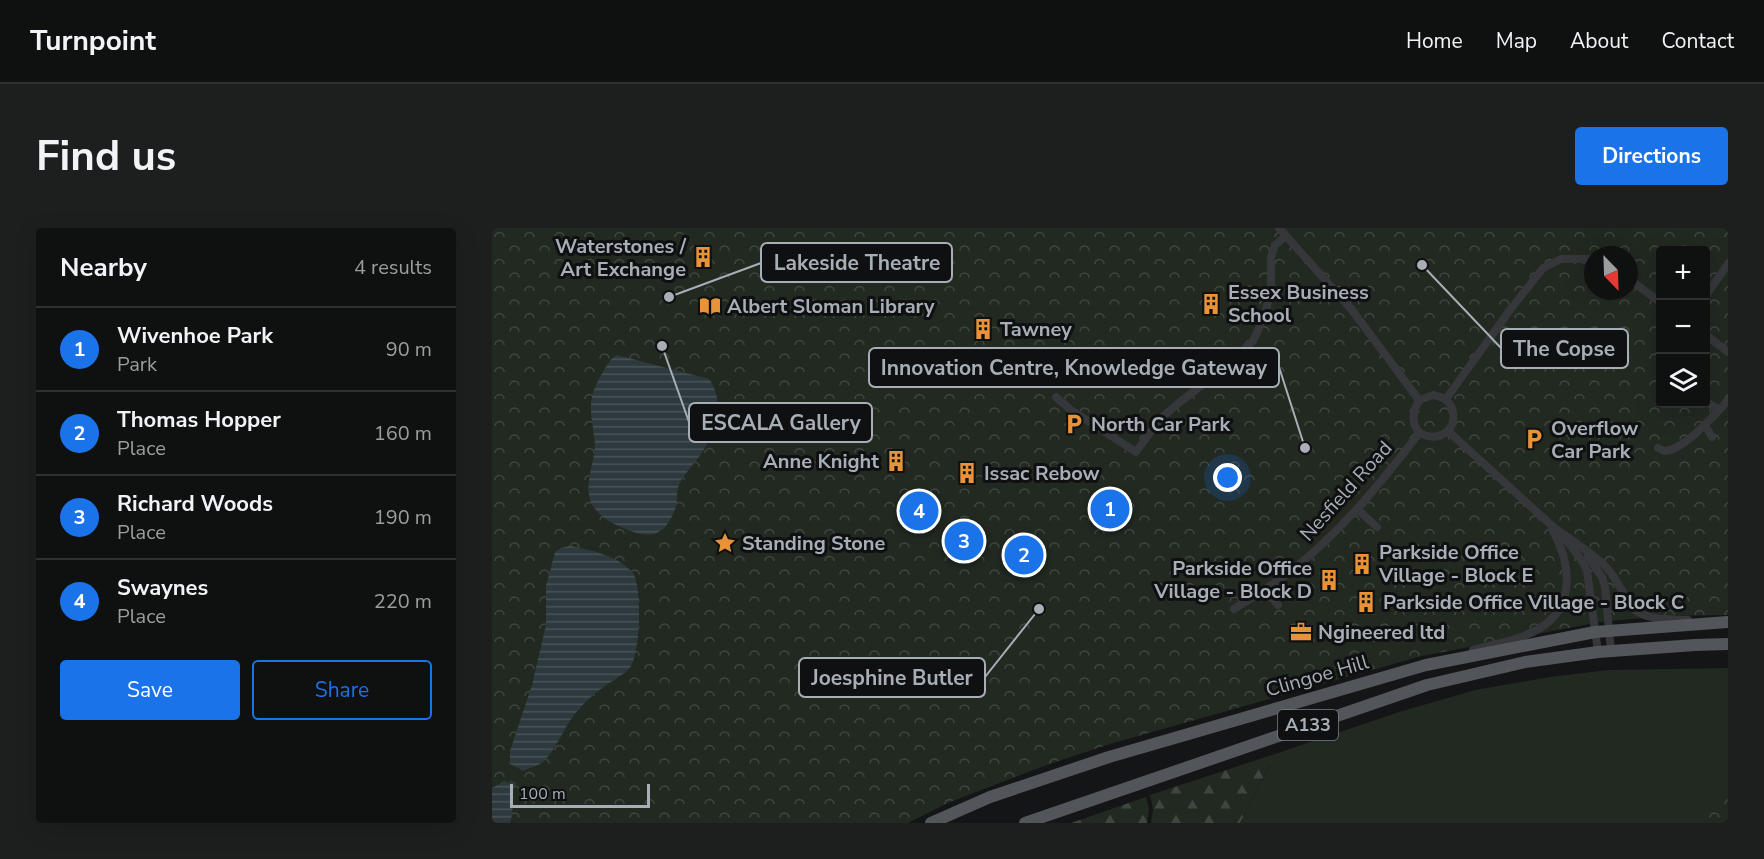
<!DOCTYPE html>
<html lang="en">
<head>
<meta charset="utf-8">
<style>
	body { margin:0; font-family:"Nunito Sans",sans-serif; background:#1d1e1e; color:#f1f3f6 }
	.controls { position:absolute; right:18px; top:18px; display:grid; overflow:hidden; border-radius:6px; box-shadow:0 6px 24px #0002 }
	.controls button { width:54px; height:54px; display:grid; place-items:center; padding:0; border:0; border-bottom:2px solid #2f3030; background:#0f1010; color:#f1f3f6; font:30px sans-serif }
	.compass { position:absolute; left:1092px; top:18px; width:54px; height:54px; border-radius:50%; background:#0f1010; box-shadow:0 6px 24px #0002; rotate:157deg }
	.scale { position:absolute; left:18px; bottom:15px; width:140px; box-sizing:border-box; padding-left:6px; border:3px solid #a7aeb6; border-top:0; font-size:16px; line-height:21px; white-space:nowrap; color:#a7aeb6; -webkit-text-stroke:4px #0f1011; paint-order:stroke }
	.you { position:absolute; left:736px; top:250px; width:21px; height:21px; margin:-15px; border:4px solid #fff; border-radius:50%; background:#1a73e8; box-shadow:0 0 0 9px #1a73e833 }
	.badge { display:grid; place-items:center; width:39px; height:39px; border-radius:50%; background:#1a73e8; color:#fff; font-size:20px; font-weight:700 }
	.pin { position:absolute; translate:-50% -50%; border:3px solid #fff; box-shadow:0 2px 6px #0006 }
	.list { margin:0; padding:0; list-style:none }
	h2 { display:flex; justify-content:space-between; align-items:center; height:78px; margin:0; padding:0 24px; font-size:26px }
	h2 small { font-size:20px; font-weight:400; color:#9b9d9f }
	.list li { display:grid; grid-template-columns:39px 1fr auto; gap:18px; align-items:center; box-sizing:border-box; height:84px; padding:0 24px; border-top:2px solid #2f3030 }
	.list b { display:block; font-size:22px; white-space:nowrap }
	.list p { margin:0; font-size:20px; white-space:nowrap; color:#9b9d9f }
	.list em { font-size:20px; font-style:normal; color:#9b9d9f }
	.actions { display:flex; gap:12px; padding:18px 24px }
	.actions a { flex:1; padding:14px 0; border:2px solid #1a73e8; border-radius:6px; text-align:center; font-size:21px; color:#1a73e8 }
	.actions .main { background:#1a73e8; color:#fff }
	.icon { flex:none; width:33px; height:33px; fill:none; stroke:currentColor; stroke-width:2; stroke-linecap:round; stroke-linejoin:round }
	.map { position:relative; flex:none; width:1236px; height:595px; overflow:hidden; border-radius:6px }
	header { display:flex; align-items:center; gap:36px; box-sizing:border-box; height:84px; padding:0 30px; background:#0f1010; border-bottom:2px solid #2f3030 }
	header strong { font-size:28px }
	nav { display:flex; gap:33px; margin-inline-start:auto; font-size:21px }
	.intro { display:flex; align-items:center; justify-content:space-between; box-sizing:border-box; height:144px; padding:0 36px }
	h1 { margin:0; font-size:42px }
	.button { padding:15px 27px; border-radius:6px; background:#1a73e8; color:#fff; font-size:21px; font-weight:700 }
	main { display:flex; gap:36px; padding:0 36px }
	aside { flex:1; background:#0f1010; border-radius:6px; box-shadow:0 6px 24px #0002 }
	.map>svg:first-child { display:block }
	.green { fill:#212921 }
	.forest { fill:url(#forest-firs) }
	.park { fill:url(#park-crowns); fill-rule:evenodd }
	.water { fill:url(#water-rules) }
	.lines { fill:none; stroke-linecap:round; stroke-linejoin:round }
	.minor { stroke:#36373b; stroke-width:8 }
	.primary { stroke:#52555a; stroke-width:12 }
	.labels { text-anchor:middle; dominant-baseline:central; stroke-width:6; stroke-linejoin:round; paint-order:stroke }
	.shield { fill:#0f1011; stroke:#797f84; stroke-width:1.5 }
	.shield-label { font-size:18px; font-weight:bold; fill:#a7aeb6 }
	.poi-label { font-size:20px; font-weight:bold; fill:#a7aeb6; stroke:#0f1011; text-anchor:start }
	.street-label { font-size:20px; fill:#a7aeb6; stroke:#0f1011 }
	.leader { fill:none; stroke:#a7aeb6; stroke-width:2 }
	.callout-dot { fill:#a7aeb6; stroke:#0f1011; stroke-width:2 }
	.callout { fill:#0f1011; stroke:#a7aeb6; stroke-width:2 }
	.callout-label { font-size:21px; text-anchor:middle; font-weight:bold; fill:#a7aeb6 }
</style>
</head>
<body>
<header>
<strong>Turnpoint</strong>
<nav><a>Home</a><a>Map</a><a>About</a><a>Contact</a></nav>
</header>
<div class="intro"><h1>Find us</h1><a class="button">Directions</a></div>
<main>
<aside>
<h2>Nearby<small>4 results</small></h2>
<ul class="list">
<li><span class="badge">1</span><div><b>Wivenhoe Park</b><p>Park</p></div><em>90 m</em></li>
<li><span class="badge">2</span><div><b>Thomas Hopper</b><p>Place</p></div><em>160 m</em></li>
<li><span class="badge">3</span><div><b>Richard Woods</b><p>Place</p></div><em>190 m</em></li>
<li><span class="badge">4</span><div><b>Swaynes</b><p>Place</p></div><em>220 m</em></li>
</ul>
<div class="actions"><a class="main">Save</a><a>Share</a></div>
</aside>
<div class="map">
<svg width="1236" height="595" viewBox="0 0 1236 595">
	<defs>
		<pattern id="forest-firs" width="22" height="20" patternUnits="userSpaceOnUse" patternTransform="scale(1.5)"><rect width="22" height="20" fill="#212921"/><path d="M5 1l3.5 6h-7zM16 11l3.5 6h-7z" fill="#3e463f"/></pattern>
		<pattern id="park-crowns" width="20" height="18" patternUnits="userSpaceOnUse" patternTransform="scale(1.5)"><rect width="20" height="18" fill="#212921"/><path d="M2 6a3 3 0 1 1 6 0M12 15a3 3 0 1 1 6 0" fill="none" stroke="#3e463f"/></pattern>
		<pattern id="water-rules" width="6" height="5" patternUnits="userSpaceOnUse" patternTransform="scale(1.5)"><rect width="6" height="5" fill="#2e393e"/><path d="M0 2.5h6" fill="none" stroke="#495358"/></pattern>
	</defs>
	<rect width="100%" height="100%" fill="#141516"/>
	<!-- green -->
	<path class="green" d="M1236 440V595H748L783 526 907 484 983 462 1058 449 1116 442Z"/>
	<!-- forest -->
	<g class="forest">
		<path d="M783 526 748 595H659L661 581 658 567Z"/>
		<path d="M654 569 657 581 655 595H579Z"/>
	</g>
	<!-- park -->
	<g class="park">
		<path d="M0 0H1236V387L1173 388 1108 394 930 428 618 516 555 537 458 574 416 595H0ZM1168 22H1214V176H1168ZM1101 27H1137V63H1101Z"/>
		<path d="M1236 566V595H1210Z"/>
	</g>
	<!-- water -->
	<g class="water">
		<path d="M125 127 217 151C235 176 223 207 206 230 199 240 189 249 186 260 184 266 186 272 184 278 183 284 177 294 174 298 165 308 156 308 145 305 129 300 108 292 100 276 91 258 102 237 103 218 103 212 101 206 101 200 97 176 98 165 111 144 115 137 118 131 125 127Z"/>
		<path d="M77 318C97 321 126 328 140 344 151 356 148 424 139 438 134 446 121 452 113 458 104 464 96 471 89 479 73 494 64 525 49 535 44 539 37 539 32 543L18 536V523L40 457 54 397V357L57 347 63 324 69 320Z"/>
		<path d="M18 552 24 555C18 566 23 582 18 595H0V560L12 553 17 555Z"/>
	</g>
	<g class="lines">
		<!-- minor -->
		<g class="minor">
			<path d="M787 0 860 82 927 172"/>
			<path d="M1137 51 1168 74"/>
			<path d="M1214 67 1236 36"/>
			<path d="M1214 107 1236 124"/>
			<path d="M941 167C951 169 959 173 961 184 967 220 903 217 927 172Z"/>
			<path d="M564 169 579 182 644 224 668 191 688 174 728 143 761 113 772 89 779 63V29L783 17 794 8"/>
			<path d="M954 171 1018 82 1051 40 1069 31H1095L1101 32"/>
			<path d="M1214 174 1226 181 1230 179 1236 172"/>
			<path d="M1213 197 1220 209"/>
			<path d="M956 203 1058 296C1076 311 1097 322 1114 339 1126 352 1132 369 1143 382 1158 393 1179 391 1196 392"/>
			<path d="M1166 220 1172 223C1190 223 1218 192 1230 179"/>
			<path d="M865 281 885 299"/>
			<path d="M1073 310 1090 333 1095 343 1106 424"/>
			<path d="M1096 329 1110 349 1113 359 1119 423"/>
			<path d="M773 361 786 377"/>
			<path d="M742 381C763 368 784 355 803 340 851 301 890 254 927 205"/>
			<path d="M981 422C1003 416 1029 412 1048 400 1085 378 1078 333 1060 301"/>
		</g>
		<!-- primary -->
		<g class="primary">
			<path d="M439 595 498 569 617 529 934 437 1103 404 1236 394"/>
			<path d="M533 595 935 457 1033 434 1106 424 1203 417 1236 416"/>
		</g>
	</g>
	<!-- icons -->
	<defs>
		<symbol id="building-bare" viewBox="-9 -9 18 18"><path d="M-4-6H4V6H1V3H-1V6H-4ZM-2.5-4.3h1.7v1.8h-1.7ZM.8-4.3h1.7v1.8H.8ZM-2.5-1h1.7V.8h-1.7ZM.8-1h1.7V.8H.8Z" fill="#e99339" stroke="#0f1011" stroke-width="2.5" paint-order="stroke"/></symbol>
		<symbol id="library-bare" viewBox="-9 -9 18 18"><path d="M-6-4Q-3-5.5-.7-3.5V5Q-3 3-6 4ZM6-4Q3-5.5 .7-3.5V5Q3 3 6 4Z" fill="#e99339" stroke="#0f1011" stroke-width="2.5" paint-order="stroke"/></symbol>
		<symbol id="parking-bare" viewBox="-9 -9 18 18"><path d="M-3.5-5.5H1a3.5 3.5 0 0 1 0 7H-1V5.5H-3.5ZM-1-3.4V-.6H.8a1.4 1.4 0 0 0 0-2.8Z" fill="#e99339" stroke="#0f1011" stroke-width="2.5" paint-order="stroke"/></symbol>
		<symbol id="sight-bare" viewBox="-9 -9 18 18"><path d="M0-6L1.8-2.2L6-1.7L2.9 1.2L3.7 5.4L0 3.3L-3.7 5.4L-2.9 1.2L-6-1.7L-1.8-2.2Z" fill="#e99339" stroke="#0f1011" stroke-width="2.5" paint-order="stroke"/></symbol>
		<symbol id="office-bare" viewBox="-9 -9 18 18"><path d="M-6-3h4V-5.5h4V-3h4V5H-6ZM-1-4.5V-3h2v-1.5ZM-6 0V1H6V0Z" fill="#e99339" stroke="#0f1011" stroke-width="2.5" paint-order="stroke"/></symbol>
	</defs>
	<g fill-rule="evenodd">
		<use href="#building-bare" x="196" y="14" width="30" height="30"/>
		<use href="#building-bare" x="704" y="61" width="30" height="30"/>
		<use href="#library-bare" x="203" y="63" width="30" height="30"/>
		<use href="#building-bare" x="476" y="86" width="30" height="30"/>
		<use href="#parking-bare" x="567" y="181" width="30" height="30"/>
		<use href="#parking-bare" x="1027" y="196" width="30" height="30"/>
		<use href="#building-bare" x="389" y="218" width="30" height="30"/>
		<use href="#building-bare" x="460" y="230" width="30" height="30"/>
		<use href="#sight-bare" x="218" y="300" width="30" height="30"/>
		<use href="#building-bare" x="855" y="321" width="30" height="30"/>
		<use href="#building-bare" x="822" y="337" width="30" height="30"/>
		<use href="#building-bare" x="859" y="359" width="30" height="30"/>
		<use href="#office-bare" x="794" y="389" width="30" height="30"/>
	</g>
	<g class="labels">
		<!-- shield labels -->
		<rect class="shield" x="786" y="482" width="60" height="30" rx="4.5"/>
		<g class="shield-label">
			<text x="816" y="497">A133</text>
		</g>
		<!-- poi labels -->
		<g class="poi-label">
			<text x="194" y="18" text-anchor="end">Waterstones /<tspan x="194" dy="23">Art Exchange</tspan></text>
			<text x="736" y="64">Essex Business<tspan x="736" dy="23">School</tspan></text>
			<text x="235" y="78">Albert Sloman Library</text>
			<text x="508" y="101">Tawney</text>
			<text x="599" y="196">North Car Park</text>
			<text x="1059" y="200">Overflow<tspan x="1059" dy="23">Car Park</tspan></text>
			<text x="387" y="233" text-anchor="end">Anne Knight</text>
			<text x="492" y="245">Issac Rebow</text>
			<text x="250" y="315">Standing Stone</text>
			<text x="887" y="324">Parkside Office<tspan x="887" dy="23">Village - Block E</tspan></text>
			<text x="820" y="340" text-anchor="end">Parkside Office<tspan x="820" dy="23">Village - Block D</tspan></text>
			<text x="891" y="374">Parkside Office Village - Block C</text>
			<text x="826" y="404">Ngineered ltd</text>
		</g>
		<!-- street labels -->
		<g class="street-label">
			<text transform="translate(854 263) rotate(-48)">Nesfield Road</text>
			<text transform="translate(825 448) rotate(-16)">Clingoe Hill</text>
		</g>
	</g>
	<!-- callouts -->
	<path class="leader" d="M177 69L269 35M930 37L1009 120M813 220L787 139M170 118L197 194M547 381L493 449"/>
	<g class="callout-dot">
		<circle cx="177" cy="69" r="6"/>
		<circle cx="930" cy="37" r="6"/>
		<circle cx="813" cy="220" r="6"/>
		<circle cx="170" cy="118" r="6"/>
		<circle cx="547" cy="381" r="6"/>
	</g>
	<g class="callout">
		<rect x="269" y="15" width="191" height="39" rx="6"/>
		<rect x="1009" y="101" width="127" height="39" rx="6"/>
		<rect x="377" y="120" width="410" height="39" rx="6"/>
		<rect x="197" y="175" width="183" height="39" rx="6"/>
		<rect x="307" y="430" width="186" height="39" rx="6"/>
	</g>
	<g class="callout-label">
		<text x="365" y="42">Lakeside Theatre</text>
		<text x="1072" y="128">The Copse</text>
		<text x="582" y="147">Innovation Centre, Knowledge Gateway</text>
		<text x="289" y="202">ESCALA Gallery</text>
		<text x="400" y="457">Joesphine Butler</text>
	</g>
</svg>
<div class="controls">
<button>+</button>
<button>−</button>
<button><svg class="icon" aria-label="layers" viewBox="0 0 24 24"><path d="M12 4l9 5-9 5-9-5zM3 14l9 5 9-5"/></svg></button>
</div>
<svg class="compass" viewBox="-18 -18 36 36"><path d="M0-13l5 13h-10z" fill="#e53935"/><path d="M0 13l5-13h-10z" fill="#9b9d9f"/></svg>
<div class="scale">100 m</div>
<div class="you"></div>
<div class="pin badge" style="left:618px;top:281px">1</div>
<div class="pin badge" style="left:532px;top:327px">2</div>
<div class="pin badge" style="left:472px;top:313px">3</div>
<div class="pin badge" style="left:427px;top:283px">4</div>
</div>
</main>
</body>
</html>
